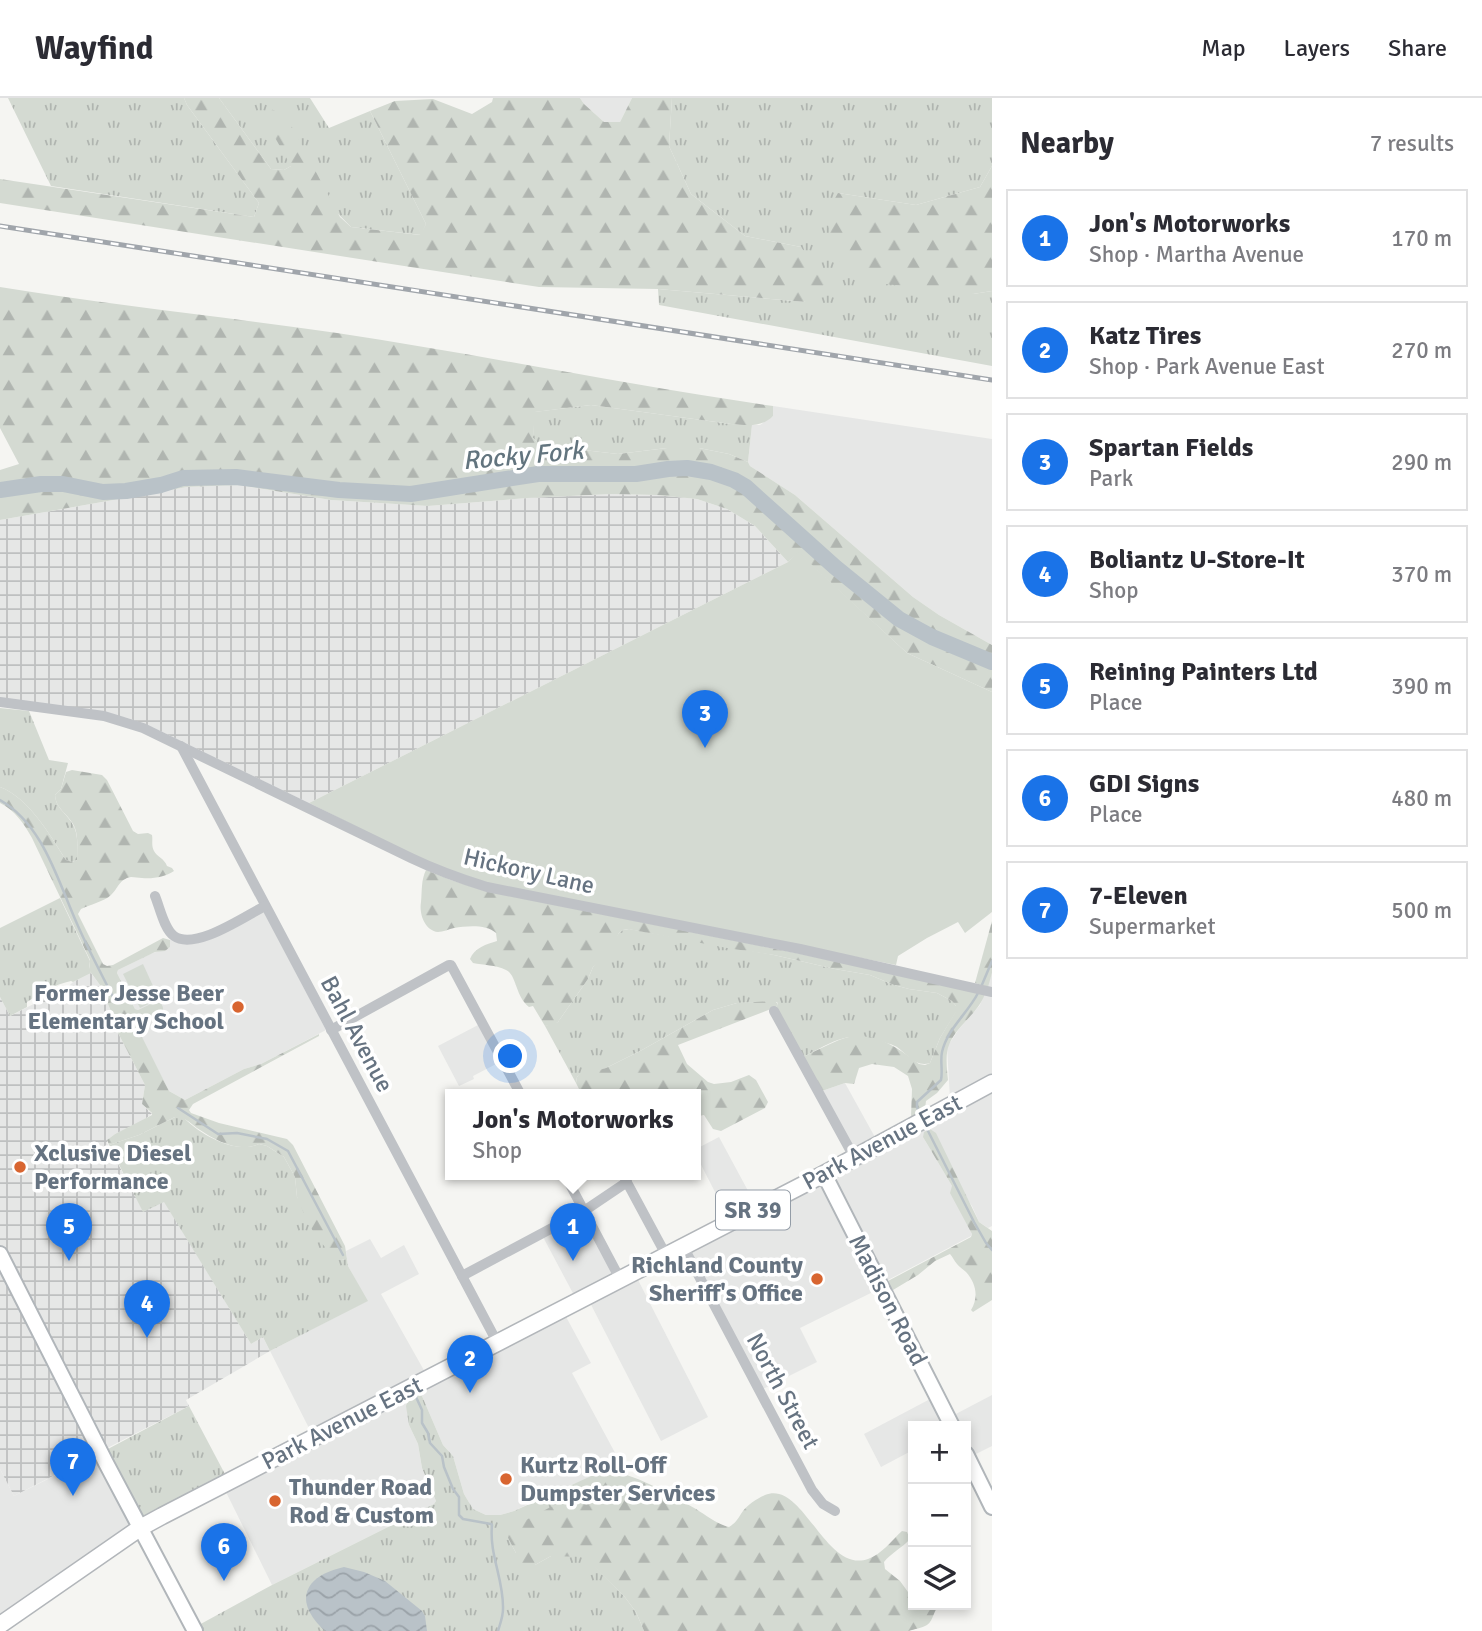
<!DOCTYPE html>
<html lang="en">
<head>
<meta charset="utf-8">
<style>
	body { margin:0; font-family:Signika,sans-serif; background:#f7f7f7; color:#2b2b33 }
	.controls { position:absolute; right:21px; bottom:21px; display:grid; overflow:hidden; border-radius:0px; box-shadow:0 4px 10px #0003 }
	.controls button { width:63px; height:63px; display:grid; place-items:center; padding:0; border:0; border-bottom:2px solid #e1e1e2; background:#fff; color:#2b2b33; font:35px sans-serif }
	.you { position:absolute; left:511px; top:959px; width:24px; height:24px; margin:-18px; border:5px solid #fff; border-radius:50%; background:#1a73e8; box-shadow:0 0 0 10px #1a73e833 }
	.badge { display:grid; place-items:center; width:46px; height:46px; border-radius:50%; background:#1a73e8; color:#fff; font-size:23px; font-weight:700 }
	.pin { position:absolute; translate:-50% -58px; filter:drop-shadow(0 2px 4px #0008) }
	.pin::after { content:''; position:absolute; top:37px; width:24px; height:21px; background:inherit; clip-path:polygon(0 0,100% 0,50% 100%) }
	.popup { position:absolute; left:445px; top:991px; width:256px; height:91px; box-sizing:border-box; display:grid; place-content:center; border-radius:0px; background:#fff; filter:drop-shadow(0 2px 5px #0005); font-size:23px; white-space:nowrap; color:#7c7c81 }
	.popup b { font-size:26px; color:#2b2b33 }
	.popup::after { content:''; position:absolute; left:50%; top:100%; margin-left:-14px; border:14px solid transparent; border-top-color:#fff }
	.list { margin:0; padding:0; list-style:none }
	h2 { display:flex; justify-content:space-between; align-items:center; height:91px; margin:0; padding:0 28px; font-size:30px }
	h2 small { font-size:23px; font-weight:400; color:#7c7c81 }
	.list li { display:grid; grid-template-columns:46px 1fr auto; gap:21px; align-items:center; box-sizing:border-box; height:98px; margin:0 14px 14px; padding:0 14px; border:2px solid #e1e1e2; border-radius:0px }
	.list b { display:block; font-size:26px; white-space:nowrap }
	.list p { margin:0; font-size:23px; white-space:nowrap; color:#7c7c81 }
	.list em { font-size:23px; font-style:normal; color:#7c7c81 }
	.icon { flex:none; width:38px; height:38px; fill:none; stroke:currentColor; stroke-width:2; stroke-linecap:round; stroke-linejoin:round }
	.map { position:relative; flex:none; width:992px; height:1533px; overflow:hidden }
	header { display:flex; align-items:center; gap:42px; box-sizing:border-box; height:98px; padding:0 35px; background:#fff; border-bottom:2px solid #e1e1e2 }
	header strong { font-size:33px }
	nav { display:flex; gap:38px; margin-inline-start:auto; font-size:24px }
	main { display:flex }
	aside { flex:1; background:#fff }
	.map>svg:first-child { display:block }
	.built { fill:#e6e7e6 }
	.industrial { fill:url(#industrial-grid) }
	.grass { fill:url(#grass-tufts) }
	.forest { fill:url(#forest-firs) }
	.park { fill:#d4dad2 }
	.water { fill:url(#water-waves) }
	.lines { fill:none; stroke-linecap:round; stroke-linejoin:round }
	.stream { stroke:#b9c2c8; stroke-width:2.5 }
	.river { stroke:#b9c2c8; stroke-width:16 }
	.secondary-casing { stroke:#b1b6ba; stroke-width:18 }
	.primary-casing { stroke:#b2b6ba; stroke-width:19 }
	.street { stroke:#bfc2c6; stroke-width:10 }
	.secondary { stroke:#fff; stroke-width:14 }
	.primary { stroke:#fff; stroke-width:16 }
	.rail-casing { stroke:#a0a5ab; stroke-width:5 }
	.rail { stroke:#fff; stroke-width:2.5; stroke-dasharray:8; stroke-linecap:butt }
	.poi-dot { fill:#d86530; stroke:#fff; stroke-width:2.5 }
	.labels { text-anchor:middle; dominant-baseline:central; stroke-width:7; stroke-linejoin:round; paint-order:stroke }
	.shield { fill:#fff; stroke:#949da7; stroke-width:2 }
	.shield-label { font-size:23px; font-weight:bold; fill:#667381 }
	.street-label { font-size:24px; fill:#667381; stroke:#fff }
	.poi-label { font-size:24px; font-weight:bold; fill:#667381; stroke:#fff; text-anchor:start }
	.water-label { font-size:26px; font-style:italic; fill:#62747e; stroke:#fff }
</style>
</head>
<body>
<header>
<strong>Wayfind</strong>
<nav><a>Map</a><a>Layers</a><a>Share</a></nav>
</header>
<main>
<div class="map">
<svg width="992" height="1533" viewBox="0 0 992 1533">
	<defs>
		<pattern id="industrial-grid" width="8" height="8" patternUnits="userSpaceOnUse" patternTransform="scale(1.75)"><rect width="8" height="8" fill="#e6e7e6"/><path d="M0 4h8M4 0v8" fill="none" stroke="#bec0c0"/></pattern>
		<pattern id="grass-tufts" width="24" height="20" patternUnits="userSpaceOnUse" patternTransform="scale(1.75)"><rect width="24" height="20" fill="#d4dad2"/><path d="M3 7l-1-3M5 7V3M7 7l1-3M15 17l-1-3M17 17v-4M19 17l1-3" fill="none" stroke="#b0b5b0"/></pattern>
		<pattern id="forest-firs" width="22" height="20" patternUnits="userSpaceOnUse" patternTransform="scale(1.75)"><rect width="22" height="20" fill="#d4dad2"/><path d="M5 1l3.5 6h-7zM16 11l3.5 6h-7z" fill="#b0b5b0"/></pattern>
		<pattern id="water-waves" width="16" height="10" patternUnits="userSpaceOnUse" patternTransform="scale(1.75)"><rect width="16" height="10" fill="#b9c2c8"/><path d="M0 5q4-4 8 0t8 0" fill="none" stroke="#9aa2a8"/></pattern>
	</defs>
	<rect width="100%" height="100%" fill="#f5f5f2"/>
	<!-- built -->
	<g class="built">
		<path d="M580 0H632L620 24H604L584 6Z"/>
		<path d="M773 308 992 341V547L939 517 913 499 795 397 750 368 748 364 752 327H760L773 318Z"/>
		<path d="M263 812 326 932 261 966 244 971 185 1002 169 993 135 928V925L137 923 151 921 157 904 138 912 135 911 117 875 118 872 150 856 170 849V842L174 840 181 844Z"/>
		<path d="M992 875V1128L988 1130 979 1124 972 1108 923 1039 952 1088 972 1136 971 1138 888 1182 889 1188H885L800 1230 817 1264 763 1291 689 1152 733 1129 696 1057V1051L719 1039 760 1115 860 1063 822 993 845 985 876 1041 950 1001 947 949 959 931 980 907Z"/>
		<path d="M480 926 500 964 473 978 474 981 459 988 438 948Z"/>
		<path d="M581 1116 619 1186 636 1178 708 1319 661 1343 585 1195 575 1199 542 1137Z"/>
		<path d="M370 1141 381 1160 404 1147 419 1176 381 1196 430 1283 564 1215 591 1265 572 1275 620 1364 590 1380 555 1393 514 1413 500 1417H486L473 1411 464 1396 453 1358 443 1347 422 1298 409 1327 418 1346 422 1370 436 1403 434 1406 272 1487 225 1392 315 1342 270 1253 367 1203 348 1168 346 1153Z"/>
		<path d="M992 1297V1348L972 1358 966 1345V1328H957L952 1318Z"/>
		<path d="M932 1300 946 1328H913V1352L881 1369 864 1336Z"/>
		<path d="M106 1352 142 1422 0 1521V1371L14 1398Z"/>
	</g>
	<!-- industrial -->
	<g class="industrial">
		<path d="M239 387 331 402 428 408 528 400 612 396 656 397 697 401 727 411 755 428 788 464 309 705 154 630 128 620 77 610 0 600V422L187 389Z"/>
		<path d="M91 875 100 887 113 918 116 931 145 987 142 1006 152 1016 142 1023 115 1036 107 1042V1045L143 1113 164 1103 251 1246 263 1239 270 1253 186 1302 189 1308 14 1398 0 1371V899L10 918 69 888 73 884Z"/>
	</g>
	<!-- grass -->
	<g class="grass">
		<path d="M8 0H184L187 7 259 105 254 119 51 88Z"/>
		<path d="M219 0H310L329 30 370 13 426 126 421 137 351 129 291 68 284 72 271 71Z"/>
		<path d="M672 0H992V68L980 89 916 107 838 95 973 196 992 193V268L659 207 658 191 806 204 801 149 745 138 691 96 669 48Z"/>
		<path d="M591 307 731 326 752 327 748 364 729 356 699 350H667L618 356 540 347 533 340 534 314Z"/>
		<path d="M0 610 29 613 49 662 68 665 61 691 55 697C56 711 67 715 73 727 79 737 77 751 77 762L72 764 66 762C50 737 29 700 0 689Z"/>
		<path d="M60 800 90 863 89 869 91 875 73 884 71 883C56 886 40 895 27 904V909L10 918 0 899V830Z"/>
		<path d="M629 831 774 857 835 871 870 877 894 887 909 891 937 895 952 903 956 908V914L940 940 930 965C916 970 907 956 897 949 891 945 863 939 855 939 838 938 818 952 803 959L776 909 778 906 777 904 737 905 713 912 642 952 606 970 592 975H582L577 979 576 985 545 928 558 924 588 881 593 869 619 835 623 832Z"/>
		<path d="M182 1018C199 1036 235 1057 259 1046L267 1048 284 1059 295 1079 297 1099 341 1162 347 1161 348 1168 368 1203 270 1253 263 1239 251 1246 164 1104 143 1114 109 1047 139 1037 175 1019Z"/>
		<path d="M418 1297 422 1298 443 1347 453 1358 464 1396 473 1411 486 1417H500L514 1413 609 1370 615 1375 508 1440 516 1455V1466L535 1467 551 1458H584L624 1498 636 1514 644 1533H199L197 1528 272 1487 434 1406 436 1403 422 1370 418 1346 409 1327 406 1308 408 1302Z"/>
		<path d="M189 1308 226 1378 142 1422 106 1352Z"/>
	</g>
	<!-- forest -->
	<g class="forest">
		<path d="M184 0H219L271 71 284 72 291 68 264 20 271 11 286 18 340 119 351 129 420 137 426 126 370 13 395 3 433 1 472 16 492 4 493 0H580L584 6 604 24H620L632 0H672L669 48 691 96 745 138 801 149 827 184 806 204 658 191 539 189 0 105V81L254 119 259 105 187 7Z"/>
		<path d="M992 68V193L973 196 868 184 840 164 825 118 838 95 916 107 980 89Z"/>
		<path d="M0 189C112 207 225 219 337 235 483 257 627 287 773 308V318C761 330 747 327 731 326L591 307 535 314 533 340 540 347 618 356 667 350H699L729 356 748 364 750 368 795 397 913 499 939 517 992 547V594L907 555 798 455 788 464 755 428 727 411 697 401 656 397 612 396 528 400 428 408 331 402 239 387 187 389 0 422V372L19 366 0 330Z"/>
		<path d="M72 672 102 677 107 682 133 733 138 736 148 735 152 737C153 742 151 748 154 753 157 759 164 760 167 768L172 770 174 773C165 779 153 781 142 780 138 780 135 779 131 779 119 781 118 791 111 797 105 803 89 807 81 811L78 816 103 866 107 868 113 867 163 840 170 842V849L165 853 155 854 118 872 117 875 135 911 138 912 157 903C163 905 164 911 163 916L161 918 138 923 135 925 169 993 185 1002 244 971 261 966 319 936V938L193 1006 189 1012 191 1015 219 1025 287 1041 293 1047 345 1148 347 1161 341 1162 335 1160 317 1140 307 1123 297 1099 295 1079 284 1059 267 1048 259 1046C240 1055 216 1043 200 1032 191 1026 185 1018 175 1019L139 1037 109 1047 107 1042 115 1036 152 1017V1015L142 1006 145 987 116 931 113 918 100 887 89 872 90 862 32 740C24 726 15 712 0 705V689C29 700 50 737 66 762L72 764 77 762C77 750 79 736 73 726 67 715 56 711 55 697L61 691 66 674Z"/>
		<path d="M426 772 451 782 485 793 801 856 985 896C977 917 957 927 949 947 945 956 947 972 948 982L937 995 926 1003 925 1011 911 1019 912 991 908 978 894 969 872 966 859 970 854 986 845 985 822 993 803 959C815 953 827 947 839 942 869 930 896 948 919 966L925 967 930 965 940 940 956 913V908L952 903 937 895 909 891 894 887 870 877 835 871 774 857 727 850 628 831 623 832 619 835 609 853 593 869 588 881 558 924 553 927 545 928 533 908 529 909C515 898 517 877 506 872 496 867 483 867 473 865L470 861C474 850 487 846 497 843L496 835C486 826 467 828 454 830 449 831 443 834 438 834 424 832 419 815 421 804 422 793 421 782 426 772Z"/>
		<path d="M992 823V875L988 889 975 885Z"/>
		<path d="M775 903 778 906 776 909 678 947 687 966 708 984 714 986 731 984 749 977 756 982 768 1004 765 1010 721 1033 713 1031 704 1017 696 1018V997H582L576 985 577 979 582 974H592L606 970 642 952 713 912 737 905Z"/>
		<path d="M930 1031 936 1035 979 1124 992 1133V1202L973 1214 971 1212C979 1199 976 1185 966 1174 963 1171 959 1169 957 1166 954 1163 953 1159 950 1156L935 1163 918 1177 893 1192 888 1185V1183L971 1139 972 1136 950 1095 952 1088 923 1039 924 1034Z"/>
		<path d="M615 1375C636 1376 676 1400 696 1411 707 1418 717 1426 729 1429 737 1424 738 1420 743 1413 747 1407 758 1400 765 1397 803 1381 825 1476 868 1461 882 1456 891 1443 902 1433L907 1434 910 1441C902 1450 891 1455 884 1464L885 1471 900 1483 908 1494 913 1497V1507H940C933 1512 934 1522 927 1527 922 1530 914 1531 909 1533H644L636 1514 624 1498 584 1459 551 1458 535 1467 522 1471 516 1466V1455L508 1440 509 1431Z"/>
	</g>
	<!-- park -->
	<g class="park">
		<path d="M798 454 907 555 992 594V814L965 835 958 824 927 840 898 858 896 867 488 785 429 765 309 705 788 464Z"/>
		<path d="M143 866 159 901 140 910 123 876Z"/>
	</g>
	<!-- water -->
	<path class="water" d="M344 1469 364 1474 385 1483 422 1513 425 1518 427 1533H325C293 1504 303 1478 344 1469Z"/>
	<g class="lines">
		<!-- stream -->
		<g class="stream">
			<path d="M0 702C44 727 58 784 78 828 89 853 102 877 114 901"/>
			<path d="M981 889 992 863"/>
			<path d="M178 1010 218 1036 237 1035 267 1041 288 1053 343 1157"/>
			<path d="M920 1017 917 1009V1004L941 982C943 973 940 963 942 954 947 931 968 915 978 895"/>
			<path d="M926 1029 974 1124 986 1145 992 1152"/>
			<path d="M416 1299 422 1312V1325L428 1335 430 1345 442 1358 444 1369 453 1391 459 1399V1417L463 1421 491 1426 492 1427C489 1457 504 1482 503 1511 503 1519 500 1526 498 1533"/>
		</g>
		<!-- river -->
		<path class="river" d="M0 392 41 386H63L103 394 126 393 161 387 183 380 236 379 339 392 411 396 538 376H636L668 371 687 370 711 374 734 382 746 389 835 469 899 521 932 539 992 564"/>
		<defs>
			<g id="secondary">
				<path d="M824 1076 952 1328"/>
				<path d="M0 1156 106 1365 195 1533"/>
				<path d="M966 1356 992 1409"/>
			</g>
			<path id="primary" d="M0 1527 140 1430 162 1418 824 1076 992 985"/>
		</defs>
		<!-- secondary casing -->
		<use href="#secondary" class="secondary-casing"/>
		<!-- primary casing -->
		<use href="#primary" class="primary-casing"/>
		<!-- street -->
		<g class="street">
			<path d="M0 604 104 618 143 630 411 760C436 772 461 781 487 789L800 851 992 894"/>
			<path d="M181 648 497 1244"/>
			<path d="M155 798C160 810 164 831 174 838 195 853 245 818 265 808"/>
			<path d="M774 913 854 1059"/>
			<path d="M331 932 449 867H451L521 997"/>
			<path d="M565 1077 620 1181"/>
			<path d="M623 1077 666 1157"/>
			<path d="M683 1148 812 1392 823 1406 835 1413"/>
			<path d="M462 1178 584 1113 627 1084"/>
		</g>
		<!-- secondary -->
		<use href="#secondary" class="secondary"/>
		<!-- primary -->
		<use href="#primary" class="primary"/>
		<defs>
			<path id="rail" d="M0 128 992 282"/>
		</defs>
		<!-- rail casing -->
		<use href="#rail" class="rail-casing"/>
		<!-- rail -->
		<use href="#rail" class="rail"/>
	</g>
	<!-- markers -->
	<g class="poi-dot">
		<circle cx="238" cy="909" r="7"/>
		<circle cx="20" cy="1069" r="7"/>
		<circle cx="817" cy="1181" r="7"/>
		<circle cx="506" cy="1381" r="7"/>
		<circle cx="275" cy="1403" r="7"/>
	</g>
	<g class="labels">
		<!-- shield labels -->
		<rect class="shield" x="716" y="1092.5" width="74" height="39" rx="5"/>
		<g class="shield-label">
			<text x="753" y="1112">SR 39</text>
		</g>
		<!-- street labels -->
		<g class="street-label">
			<text transform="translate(529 773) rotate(13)">Hickory Lane</text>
			<text transform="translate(357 936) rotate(62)">Bahl Avenue</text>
			<text transform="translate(882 1044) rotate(-28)">Park Avenue East</text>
			<text transform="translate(888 1202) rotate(63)">Madison Road</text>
			<text transform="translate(783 1293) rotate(62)">North Street</text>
			<text transform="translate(342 1325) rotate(-27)">Park Avenue East</text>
		</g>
		<!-- poi labels -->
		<g class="poi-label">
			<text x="224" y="895" text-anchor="end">Former Jesse Beer<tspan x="224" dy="28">Elementary School</tspan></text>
			<text x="34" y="1055">Xclusive Diesel<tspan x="34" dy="28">Performance</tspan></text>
			<text x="803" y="1167" text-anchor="end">Richland County<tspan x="803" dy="28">Sheriff's Office</tspan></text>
			<text x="520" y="1367">Kurtz Roll-Off<tspan x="520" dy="28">Dumpster Services</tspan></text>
			<text x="289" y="1389">Thunder Road<tspan x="289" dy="28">Rod &amp; Custom</tspan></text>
		</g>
		<!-- water labels -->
		<g class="water-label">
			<text transform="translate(523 358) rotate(-5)">Rocky Fork</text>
		</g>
	</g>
</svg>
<div class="controls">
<button>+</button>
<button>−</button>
<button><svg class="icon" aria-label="layers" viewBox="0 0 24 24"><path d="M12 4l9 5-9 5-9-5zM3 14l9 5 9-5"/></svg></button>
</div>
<div class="you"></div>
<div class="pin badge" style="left:573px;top:1163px">1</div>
<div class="popup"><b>Jon's Motorworks</b>Shop</div>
<div class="pin badge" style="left:470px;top:1295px">2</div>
<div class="pin badge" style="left:705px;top:650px">3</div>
<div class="pin badge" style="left:147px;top:1240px">4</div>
<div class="pin badge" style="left:69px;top:1163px">5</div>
<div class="pin badge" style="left:224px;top:1483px">6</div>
<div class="pin badge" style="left:73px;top:1398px">7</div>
</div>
<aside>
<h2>Nearby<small>7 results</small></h2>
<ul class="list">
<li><span class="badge">1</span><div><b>Jon's Motorworks</b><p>Shop · Martha Avenue</p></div><em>170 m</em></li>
<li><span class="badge">2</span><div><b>Katz Tires</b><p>Shop · Park Avenue East</p></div><em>270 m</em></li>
<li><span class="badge">3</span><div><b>Spartan Fields</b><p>Park</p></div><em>290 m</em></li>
<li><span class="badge">4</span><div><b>Boliantz U-Store-It</b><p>Shop</p></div><em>370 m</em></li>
<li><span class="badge">5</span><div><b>Reining Painters Ltd</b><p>Place</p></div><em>390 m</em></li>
<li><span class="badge">6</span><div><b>GDI Signs</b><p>Place</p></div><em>480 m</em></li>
<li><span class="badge">7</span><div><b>7-Eleven</b><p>Supermarket</p></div><em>500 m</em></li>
</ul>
</aside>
</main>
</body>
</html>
